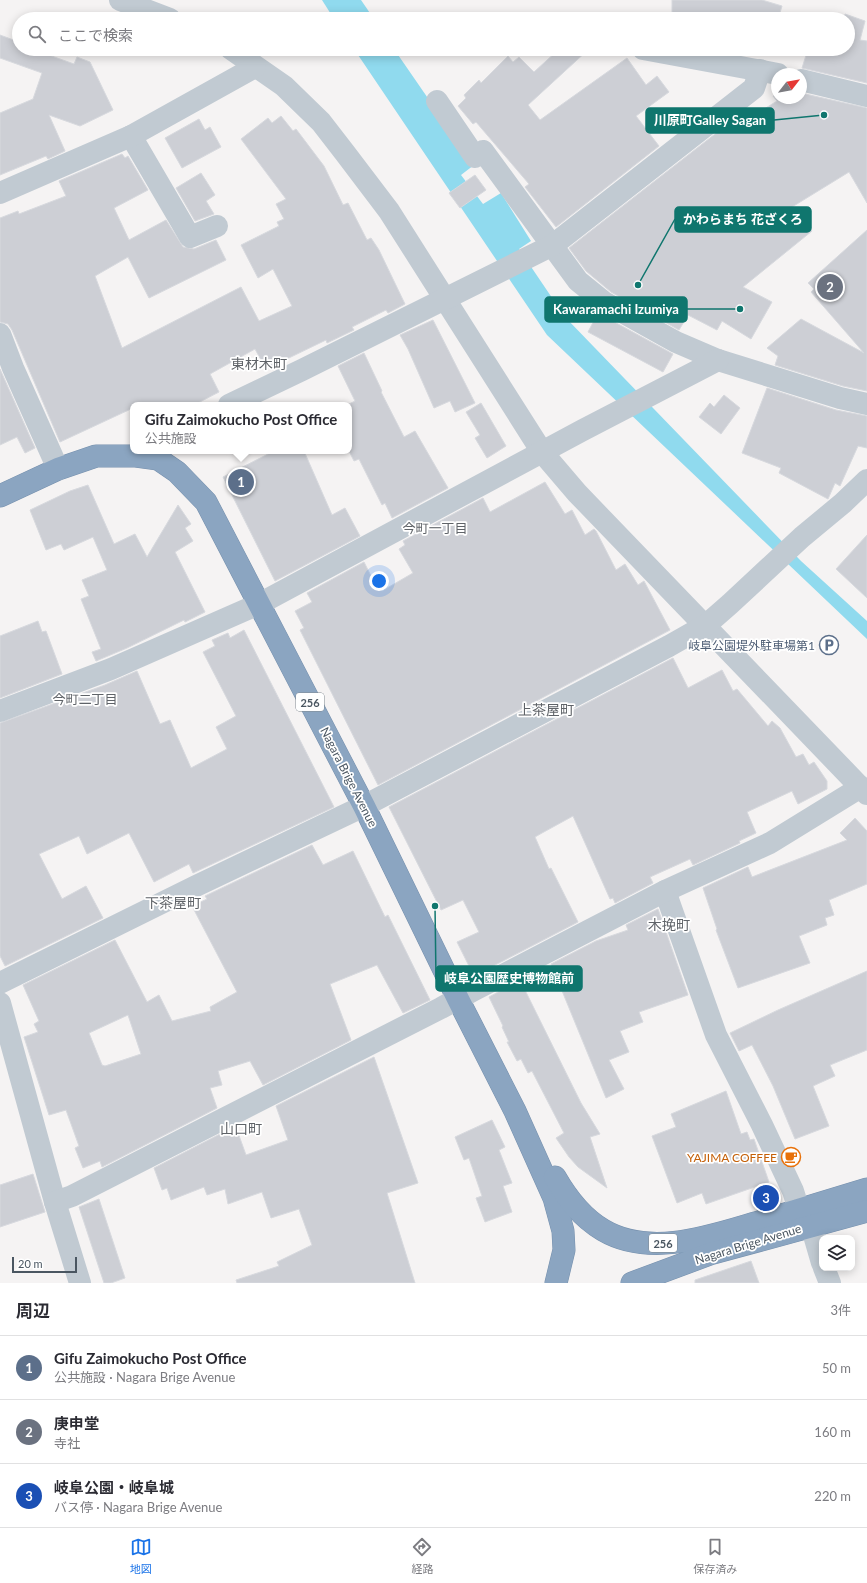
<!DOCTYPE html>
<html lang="ja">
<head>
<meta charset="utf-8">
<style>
	body { margin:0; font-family:Lato,"Noto Sans JP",sans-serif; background:#f7f7f7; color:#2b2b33 }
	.controls { position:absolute; right:12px; bottom:12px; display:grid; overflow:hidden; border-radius:8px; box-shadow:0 2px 10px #0003 }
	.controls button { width:36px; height:36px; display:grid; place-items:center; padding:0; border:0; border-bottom:1px solid #e1e1e2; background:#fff; color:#2b2b33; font:20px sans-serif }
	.compass { position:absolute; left:771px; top:68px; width:36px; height:36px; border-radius:50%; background:#fff; box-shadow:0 2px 10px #0003; rotate:59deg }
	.scale { position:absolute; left:12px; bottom:10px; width:65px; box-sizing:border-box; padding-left:4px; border:2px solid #4a5661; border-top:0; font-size:11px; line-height:14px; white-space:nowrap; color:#4a5661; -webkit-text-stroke:3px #fff; paint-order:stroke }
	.you { position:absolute; left:379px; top:581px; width:14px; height:14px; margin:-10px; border:3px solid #fff; border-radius:50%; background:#1a73e8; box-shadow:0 0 0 6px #1a73e833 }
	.badge { display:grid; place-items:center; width:26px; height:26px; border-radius:50%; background:#1a73e8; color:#fff; font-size:13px; font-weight:700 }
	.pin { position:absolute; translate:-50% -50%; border:2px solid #fff; box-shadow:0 1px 4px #0006 }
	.popup { position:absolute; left:130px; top:402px; width:222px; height:52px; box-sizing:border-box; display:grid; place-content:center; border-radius:8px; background:#fff; filter:drop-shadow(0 1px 3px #0005); font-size:13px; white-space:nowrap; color:#7c7c81 }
	.popup b { font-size:15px; color:#2b2b33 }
	.popup::after { content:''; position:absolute; left:50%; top:100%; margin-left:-8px; border:8px solid transparent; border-top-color:#fff }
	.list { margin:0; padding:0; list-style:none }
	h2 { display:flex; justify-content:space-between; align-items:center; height:52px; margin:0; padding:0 16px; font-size:17px }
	h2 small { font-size:13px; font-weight:400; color:#7c7c81 }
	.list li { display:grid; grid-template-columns:26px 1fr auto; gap:12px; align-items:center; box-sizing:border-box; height:64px; padding:0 16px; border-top:1px solid #e1e1e2 }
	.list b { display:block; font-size:15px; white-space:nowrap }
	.list p { margin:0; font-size:13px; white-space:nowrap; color:#7c7c81 }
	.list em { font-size:13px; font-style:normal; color:#7c7c81 }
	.icon { flex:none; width:22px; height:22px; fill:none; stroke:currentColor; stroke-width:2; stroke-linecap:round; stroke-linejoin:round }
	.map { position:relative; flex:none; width:867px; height:1283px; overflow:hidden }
	.search { position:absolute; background:#fff; box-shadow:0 2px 10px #0003; left:12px; right:12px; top:12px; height:44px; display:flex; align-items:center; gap:10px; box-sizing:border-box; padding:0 14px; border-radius:22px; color:#7c7c81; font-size:15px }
	.sheet { height:244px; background:#fff }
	nav { display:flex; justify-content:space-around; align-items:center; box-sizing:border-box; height:56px; border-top:1px solid #e1e1e2; background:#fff; font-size:11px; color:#7c7c81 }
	nav a { display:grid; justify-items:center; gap:2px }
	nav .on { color:#1a73e8 }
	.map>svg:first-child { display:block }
	.water { fill:#90daee }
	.building { fill:#cdcfd5; stroke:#d7d9de; fill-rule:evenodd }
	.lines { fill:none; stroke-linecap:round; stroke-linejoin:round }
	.highway-casing { stroke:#7690ad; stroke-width:23 }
	.minor { stroke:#c1cad2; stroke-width:22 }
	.highway { stroke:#8ba5c1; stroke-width:22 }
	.labels { text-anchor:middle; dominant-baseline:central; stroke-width:3.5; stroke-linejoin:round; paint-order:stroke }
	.shield { fill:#fff; stroke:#808990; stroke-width:1 }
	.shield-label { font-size:11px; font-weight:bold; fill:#4a5661 }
	.service-label { font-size:12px; fill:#4e5e75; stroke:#fff; text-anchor:end }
	.street-label { font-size:12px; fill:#4a5661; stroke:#fff }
	.food-label { font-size:12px; fill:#c56008; stroke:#fff; text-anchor:end }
	.neighbourhood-label { font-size:13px; fill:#5f6368; stroke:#fff }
	.quarter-label { font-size:14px; fill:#5f6368; stroke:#fff }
	.leader { fill:none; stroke:#0f766e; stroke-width:1.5 }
	.callout-dot { fill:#0f766e; stroke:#fff; stroke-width:1.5 }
	.callout { fill:#0f766e; stroke:#0f766e; stroke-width:1.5 }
	.callout-label { font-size:13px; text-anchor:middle; font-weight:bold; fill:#fff }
</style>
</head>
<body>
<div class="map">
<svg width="867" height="1283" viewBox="0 0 867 1283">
	<rect width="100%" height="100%" fill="#f5f3f3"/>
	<!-- water -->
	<g class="water">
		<path d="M322 0H361L374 19H334Z"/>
		<path d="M354 49H394L474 165 461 175 483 204 501 193 531 241 519 249 565 317 801 561 867 621V639L547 335Z"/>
	</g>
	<!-- building -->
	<g class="building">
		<path d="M672 0H762L782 6 779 16 784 18 687 19 672 17Z"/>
		<path d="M845 14 865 21 860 40 867 41V83L802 68 808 49H848V19H844Z"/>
		<path d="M0 35 19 42V49H32L74 64 77 57 90 62 113 110 80 126 49 115 65 151 48 159 46 156 0 175V113L33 99 42 73 0 58Z"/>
		<path d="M557 49H589L528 105 540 120 627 58 646 85 657 76 669 92 636 116 659 146 556 227 525 187 529 184 476 122 473 124 458 106 466 98 464 95 479 80 481 83 508 56 513 62 519 57 534 72 558 50Z"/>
		<path d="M733 49H760L759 54Z"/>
		<path d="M801 93 867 108V203L849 172 792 207 812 231 743 287 772 302 751 339 722 321 717 330 688 315 679 330 611 292 586 271 569 248 733 120 737 126 777 101 773 96 777 94V98H801Z"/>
		<path d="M281 116 293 131 296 129 324 166 343 205 348 203 367 240 371 238 379 250 405 304 388 313 386 310 352 327 354 330 327 343 326 340 266 369 255 349 210 374 219 392 194 405H133V408L60 442 12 330 8 324 0 322V218L18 211 19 214 66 196 59 181 122 154 125 158 128 156 148 190 114 208 129 240 166 220 183 247 194 249 216 240 226 260 149 298 128 257 95 276 122 348 241 287 259 321 292 306 273 269 258 278 241 245 279 226 277 222 284 219 276 204 286 199 241 139 268 118 272 123Z"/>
		<path d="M199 119 205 130 210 127 221 147 182 168 165 138Z"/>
		<path d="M201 173 215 195 206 201 214 214 195 221 176 188Z"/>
		<path d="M475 175 486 190 460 208 449 193Z"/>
		<path d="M867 230V391L843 386 775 365 778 356 767 348 801 319 864 353 811 292 814 289 808 283Z"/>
		<path d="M598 313 673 354 663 372 588 332Z"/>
		<path d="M433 320 475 403 455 412 450 401 434 408 408 349 400 335Z"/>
		<path d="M364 353 382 391 381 392 404 437 415 431 448 488 392 518 385 503 382 505 359 459 354 461 349 451V404L355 401 338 366Z"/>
		<path d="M0 369 35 448 25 453 17 437 0 445Z"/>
		<path d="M767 388 836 410 867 416V448L858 446 840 486 835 483 828 499 779 473 781 468 742 453Z"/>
		<path d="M724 395 740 408 721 434 699 417 710 403 714 407Z"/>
		<path d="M481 403 506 446 487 458 475 438 480 435 466 412Z"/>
		<path d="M274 451H304L332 515 345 508 360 536 275 581 223 477Z"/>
		<path d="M545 482 565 514 572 510 585 535 594 529 596 531 616 570 625 564 638 585 644 581 670 630 378 785 300 630 304 628 295 611 312 602 307 593 364 562 378 590 381 589 382 591 413 573 399 549 405 545 403 541 483 498 490 512Z"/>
		<path d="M88 485 114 544 135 534 147 557 178 505 191 524 185 528 193 541 175 552 205 612 185 622 184 620 127 648 96 661 92 652 101 649 81 599 89 596 82 580 107 570 93 537 64 550 61 544 46 550 30 510 70 491Z"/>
		<path d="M867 535V598L836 569Z"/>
		<path d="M38 621 42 632 46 631 62 674 0 698V636Z"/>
		<path d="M244 630 334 807 193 873 189 864 154 882 129 833 87 854 79 836 39 854 62 899 86 886 103 918 5 966 0 956V723L105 685 137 671 160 724 170 720 191 768 227 749 216 727 236 716 203 652 215 646 212 640 228 633 230 638Z"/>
		<path d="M673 658 688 688 722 670 733 691 737 689 768 726 772 721 780 728 796 757 803 754 809 765 814 762 827 781V789L798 804 792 791 747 812 756 833 739 841 740 843 693 865 690 859 650 877 653 883 615 903 613 898 610 899 573 816 542 833 535 837 549 869 551 868 578 922 474 976 457 942 479 932 463 900 441 910 389 807Z"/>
		<path d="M855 818 867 831V884L829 900 834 915 825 918 827 925 799 936 810 963 738 988 716 930 717 929 703 888 748 867 752 877 847 840 840 833Z"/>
		<path d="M312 845 323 865 353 851 385 917 388 915 430 1000 403 1013 377 965 330 984 351 1040 263 1085 250 1061 218 1071 222 1085 210 1088 217 1108 102 1167 100 1161 83 1168 75 1148 79 1146 66 1110 49 1115 24 1037 38 1032 34 1024 39 1021 23 985 115 940 147 1002 159 995 172 1021 211 1011 210 1007 237 992 192 906 207 899 205 896ZM128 1015 141 1054 105 1066 102 1065 89 1033Z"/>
		<path d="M658 909 688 995 639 1012 643 1022 620 1031 629 1052 609 1060 624 1089 606 1098 551 964 596 941 628 930 626 925Z"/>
		<path d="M867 971V1050L830 1065 835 1076 813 1086 829 1126 795 1139 773 1086 752 1045 739 1051 730 1033 778 1010Z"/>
		<path d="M520 980 581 1103 600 1134 590 1137 607 1188 578 1167 569 1157 556 1138 564 1133 532 1071 528 1073 521 1059 517 1061 507 1042H509L502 1027 503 1026 489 997Z"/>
		<path d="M374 1057 418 1183 387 1193 415 1283H237L236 1280 279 1266 277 1262 312 1245 299 1209 271 1218 262 1192 228 1204 225 1189 207 1195 204 1187 171 1200 167 1188 162 1190 154 1168 224 1132 225 1134 237 1130 246 1155 288 1140 276 1106Z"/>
		<path d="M726 1091 741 1134 747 1132 750 1140 754 1139 769 1182 706 1204 702 1193 677 1203 652 1136 676 1127 671 1114Z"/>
		<path d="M492 1120 505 1147 499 1150 512 1183 503 1186 512 1212 485 1222 476 1198 482 1196 469 1158 464 1160 455 1137Z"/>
		<path d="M33 1174 45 1212 0 1227V1185Z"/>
		<path d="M99 1199 125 1278 111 1283H104L79 1207Z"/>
		<path d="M751 1261 759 1283H695V1280Z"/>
	</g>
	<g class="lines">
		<defs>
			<g id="highway">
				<path d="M0 496 58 469 96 456H136L158 459 177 472 206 502 364 806 458 999 515 1111 554 1198 563 1231 564 1250 556 1283"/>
				<path d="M555 1177C567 1198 581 1217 603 1230 652 1259 716 1234 765 1220 799 1210 833 1199 867 1189"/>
				<path d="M632 1283 710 1254 867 1211"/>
			</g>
		</defs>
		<!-- highway casing -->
		<use href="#highway" class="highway-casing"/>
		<!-- minor -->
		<g class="minor">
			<path d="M120 0 170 19"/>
			<path d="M231 49 284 86 321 122 345 153 389 211 542 452 577 493 867 794"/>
			<path d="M643 49 778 74"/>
			<path d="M801 80 867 96"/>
			<path d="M437 101 475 157 483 151 578 281 604 302 676 342 718 360 840 398 867 404"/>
			<path d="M131 136 190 237 217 226"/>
			<path d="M0 193 131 136 255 67"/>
			<path d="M0 334 13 368 58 469"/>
			<path d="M229 405 302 370 553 245 754 88 760 70"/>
			<path d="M0 711 111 669 259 604 583 430 718 360"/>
			<path d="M665 891 716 1035 762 1125 793 1191 799 1210"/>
			<path d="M0 983 196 886 364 806 669 646 706 625 730 604 802 537 843 503 867 480"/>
			<path d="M0 1003 55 1202 80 1283"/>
			<path d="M55 1202 72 1196 441 1008 474 990 665 891 770 843 861 787"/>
			<path d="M811 1225 822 1263"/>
			<path d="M824 1268 830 1283"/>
		</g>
		<!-- highway -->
		<use href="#highway" class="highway"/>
	</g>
	<!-- icons -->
	<defs>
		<symbol id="parking-ring" viewBox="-11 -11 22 22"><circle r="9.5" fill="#fff" stroke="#5c6f8a" stroke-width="1.5"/><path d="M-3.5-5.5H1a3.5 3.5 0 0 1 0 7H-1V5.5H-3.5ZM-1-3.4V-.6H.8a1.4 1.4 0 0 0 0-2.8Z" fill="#5c6f8a"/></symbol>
		<symbol id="cafe-ring" viewBox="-11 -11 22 22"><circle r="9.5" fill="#fff" stroke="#e8710a" stroke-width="1.5"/><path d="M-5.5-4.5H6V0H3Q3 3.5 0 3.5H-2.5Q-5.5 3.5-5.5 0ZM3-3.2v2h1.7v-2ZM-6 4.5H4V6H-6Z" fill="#e8710a"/></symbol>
	</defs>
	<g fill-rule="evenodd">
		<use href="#parking-ring" x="818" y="634" width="22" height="22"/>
		<use href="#cafe-ring" x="780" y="1146" width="22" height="22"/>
	</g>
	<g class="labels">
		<!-- shield labels -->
		<g class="shield">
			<rect x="296" y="693" width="28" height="18" rx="3"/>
			<rect x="649" y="1234" width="28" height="18" rx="3"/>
		</g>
		<g class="shield-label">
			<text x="310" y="702">256</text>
			<text x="663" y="1243">256</text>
		</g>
		<!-- service labels -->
		<g class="service-label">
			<text x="815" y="645">岐阜公園堤外駐車場第1</text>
		</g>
		<!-- street labels -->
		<g class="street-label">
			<text transform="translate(349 777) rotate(63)">Nagara Brige Avenue</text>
			<text transform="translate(748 1244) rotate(-17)">Nagara Brige Avenue</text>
		</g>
		<!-- food labels -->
		<g class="food-label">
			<text x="777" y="1157">YAJIMA COFFEE</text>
		</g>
		<!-- neighbourhood labels -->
		<g class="neighbourhood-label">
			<text x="435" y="528">今町一丁目</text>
			<text x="85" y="699">今町二丁目</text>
		</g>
		<!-- quarter labels -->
		<g class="quarter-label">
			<text x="259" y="363">東材木町</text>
			<text x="546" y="709">上茶屋町</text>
			<text x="173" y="902">下茶屋町</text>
			<text x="669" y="924">木挽町</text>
			<text x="241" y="1128">山口町</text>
		</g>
	</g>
	<!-- callouts -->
	<path class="leader" d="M824 115L774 120M638 285L675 219M740 309L687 309M435 906L436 979"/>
	<g class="callout-dot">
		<circle cx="824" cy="115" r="4"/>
		<circle cx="638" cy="285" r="4"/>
		<circle cx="740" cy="309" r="4"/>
		<circle cx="435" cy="906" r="4"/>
	</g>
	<g class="callout">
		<rect x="646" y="108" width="128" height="25" rx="4"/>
		<rect x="675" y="207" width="136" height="25" rx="4"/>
		<rect x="545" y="297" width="142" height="25" rx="4"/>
		<rect x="436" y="966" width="146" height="25" rx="4"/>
	</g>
	<g class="callout-label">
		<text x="710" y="125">川原町Galley Sagan</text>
		<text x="743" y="224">かわらまち 花ざくろ</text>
		<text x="616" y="314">Kawaramachi Izumiya</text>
		<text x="509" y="983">岐阜公園歴史博物館前</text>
	</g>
</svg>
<div class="controls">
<button><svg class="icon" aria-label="layers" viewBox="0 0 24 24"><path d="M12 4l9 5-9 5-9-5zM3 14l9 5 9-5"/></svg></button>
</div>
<svg class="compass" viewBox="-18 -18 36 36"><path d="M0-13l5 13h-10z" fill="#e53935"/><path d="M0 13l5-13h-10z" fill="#7c7c81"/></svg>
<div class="scale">20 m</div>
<div class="you"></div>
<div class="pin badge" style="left:241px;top:482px;background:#5c6f8a">1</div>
<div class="popup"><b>Gifu Zaimokucho Post Office</b>公共施設</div>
<div class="pin badge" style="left:830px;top:287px;background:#6b7280">2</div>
<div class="pin badge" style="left:766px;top:1198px;background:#1a4fb4">3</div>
<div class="search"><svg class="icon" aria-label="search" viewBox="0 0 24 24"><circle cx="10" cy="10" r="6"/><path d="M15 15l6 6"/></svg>ここで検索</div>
</div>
<section class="sheet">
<h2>周辺<small>3件</small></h2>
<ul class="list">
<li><span class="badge" style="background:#5c6f8a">1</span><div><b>Gifu Zaimokucho Post Office</b><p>公共施設 · Nagara Brige Avenue</p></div><em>50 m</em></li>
<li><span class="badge" style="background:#6b7280">2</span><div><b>庚申堂</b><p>寺社</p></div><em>160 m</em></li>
<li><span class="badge" style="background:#1a4fb4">3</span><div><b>岐阜公園・岐阜城</b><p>バス停 · Nagara Brige Avenue</p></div><em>220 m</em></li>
</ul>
</section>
<nav>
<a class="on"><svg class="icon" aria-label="map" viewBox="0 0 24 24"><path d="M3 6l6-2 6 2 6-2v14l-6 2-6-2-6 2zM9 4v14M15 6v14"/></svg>地図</a>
<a><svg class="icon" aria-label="directions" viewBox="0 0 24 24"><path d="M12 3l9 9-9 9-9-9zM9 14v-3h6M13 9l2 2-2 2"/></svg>経路</a>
<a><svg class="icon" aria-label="saved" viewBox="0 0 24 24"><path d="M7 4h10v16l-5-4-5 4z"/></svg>保存済み</a>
</nav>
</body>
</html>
